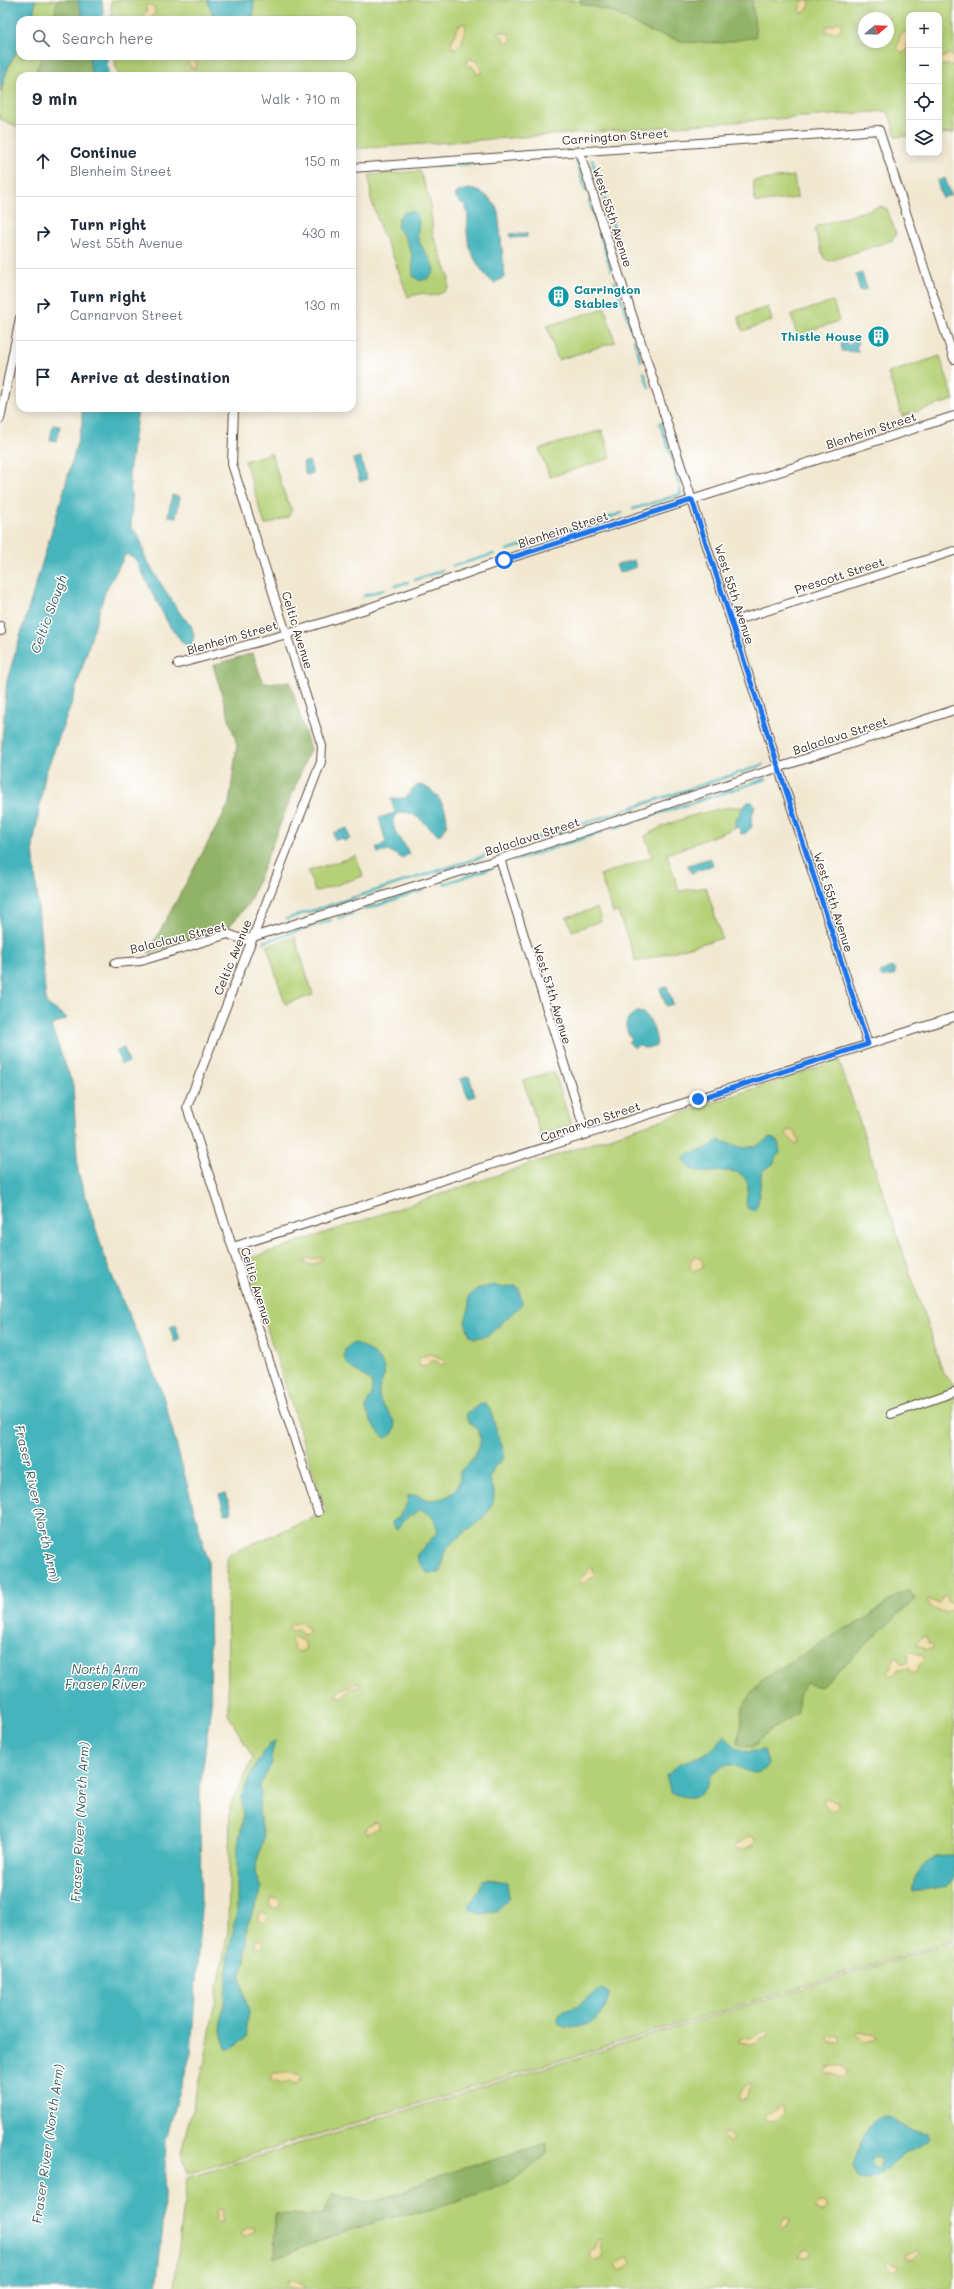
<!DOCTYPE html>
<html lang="en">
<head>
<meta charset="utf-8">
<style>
	body { margin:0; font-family:Mali,sans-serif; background:#f2f2f3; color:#1f2937 }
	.controls { position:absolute; right:12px; top:12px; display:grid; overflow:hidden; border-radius:8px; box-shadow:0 2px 10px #0003 }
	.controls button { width:36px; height:36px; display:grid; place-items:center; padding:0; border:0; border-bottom:1px solid #e0e1e3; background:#fff; color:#1f2937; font:20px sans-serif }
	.compass { position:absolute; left:858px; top:12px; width:36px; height:36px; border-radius:50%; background:#fff; box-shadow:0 2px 10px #0003; rotate:71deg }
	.stop { position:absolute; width:12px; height:12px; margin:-9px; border:3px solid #1a73e8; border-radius:50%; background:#fff }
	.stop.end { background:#1a73e8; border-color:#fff; box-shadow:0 1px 4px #0008 }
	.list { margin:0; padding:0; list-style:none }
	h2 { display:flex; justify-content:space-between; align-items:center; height:52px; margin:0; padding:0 16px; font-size:17px }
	h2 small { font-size:13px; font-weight:400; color:#747a83 }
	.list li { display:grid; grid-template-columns:26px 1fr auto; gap:12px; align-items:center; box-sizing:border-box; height:72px; padding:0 16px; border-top:1px solid #e0e1e3 }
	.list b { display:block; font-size:15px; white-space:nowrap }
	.list p { margin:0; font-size:13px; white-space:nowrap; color:#747a83 }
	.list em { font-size:13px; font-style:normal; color:#747a83 }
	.icon { flex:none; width:22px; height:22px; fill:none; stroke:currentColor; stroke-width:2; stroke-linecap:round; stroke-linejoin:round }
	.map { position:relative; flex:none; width:954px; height:2289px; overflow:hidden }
	.search { position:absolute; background:#fff; box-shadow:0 2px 10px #0003; left:16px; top:16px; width:340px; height:44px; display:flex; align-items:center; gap:10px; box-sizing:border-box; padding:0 14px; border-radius:12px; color:#747a83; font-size:15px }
	.panel { position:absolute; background:#fff; box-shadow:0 2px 10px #0003; left:16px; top:72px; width:340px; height:340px; border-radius:12px }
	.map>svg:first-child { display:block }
	.green { fill:#b5d177; stroke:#787e4a; fill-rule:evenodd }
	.forest { fill:#90b368; stroke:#666e43 }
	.sand { fill:#eeda9e; stroke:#94825e }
	.water { fill:#44b4bc; stroke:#406f6d; fill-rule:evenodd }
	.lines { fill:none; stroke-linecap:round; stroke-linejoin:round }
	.stream { stroke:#44b4bc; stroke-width:2.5 }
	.minor-casing { stroke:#564639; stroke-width:10 }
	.minor { stroke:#fff; stroke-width:8 }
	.route { stroke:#1a73e8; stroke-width:5 }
	.labels { text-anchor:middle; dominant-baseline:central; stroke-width:3; stroke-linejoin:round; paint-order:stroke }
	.street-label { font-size:12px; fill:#3b2a1e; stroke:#fff }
	.culture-label { font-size:12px; font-weight:bold; fill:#0d838f; stroke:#fff; text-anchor:start }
	.water-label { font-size:13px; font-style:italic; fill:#3f615d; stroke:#fff }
</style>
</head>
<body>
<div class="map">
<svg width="954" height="2289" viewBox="0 0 954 2289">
	<rect width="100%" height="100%" fill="#fff"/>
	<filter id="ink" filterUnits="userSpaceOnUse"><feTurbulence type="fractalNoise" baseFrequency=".025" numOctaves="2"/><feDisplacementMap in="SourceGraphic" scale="8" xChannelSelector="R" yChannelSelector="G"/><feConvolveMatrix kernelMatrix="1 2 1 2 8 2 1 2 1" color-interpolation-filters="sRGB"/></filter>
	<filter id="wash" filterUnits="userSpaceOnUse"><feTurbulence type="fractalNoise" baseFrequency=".012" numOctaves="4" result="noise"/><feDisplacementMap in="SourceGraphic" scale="16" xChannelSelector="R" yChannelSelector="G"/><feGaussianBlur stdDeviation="0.9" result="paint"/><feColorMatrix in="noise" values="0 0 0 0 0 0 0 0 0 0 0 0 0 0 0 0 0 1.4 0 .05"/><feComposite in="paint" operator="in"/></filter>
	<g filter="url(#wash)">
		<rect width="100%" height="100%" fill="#f2e8d1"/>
		<!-- green -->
		<g class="green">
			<path d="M36 0H74L75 20H32Z"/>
			<path d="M111 0H954V133L939 134V15H909V136L896 137 888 111 352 149V76H120L116 70 115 56H352V20H112ZM864 18H888V42H864Z"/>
			<path d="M20 45V56H78L81 76H20V128L0 119C0 87 4 73 20 45Z"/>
			<path d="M420 171 430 201 433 234 449 277 448 288 442 293 431 296 423 293 408 297 394 259 382 233 371 199 369 175Z"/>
			<path d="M794 176 797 198 755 203 753 181Z"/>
			<path d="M881 206 887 209 896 234 893 240 829 261 824 258 815 231 817 226Z"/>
			<path d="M833 301 839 321 797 335 791 315Z"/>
			<path d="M768 307 772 321 743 331 738 317Z"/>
			<path d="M605 308 615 342 558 360 547 326Z"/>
			<path d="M940 356 954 400 902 416 888 373Z"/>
			<path d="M602 430 611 458 550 477 539 449Z"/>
			<path d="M271 453 287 501 292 510 288 517 265 525 245 461Z"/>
			<path d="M730 807H744L741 814 735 819V828L667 854 679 891 706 887 722 938 636 962 618 912 613 913 600 875 652 857 645 836C666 822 705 811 730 807Z"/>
			<path d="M356 856 363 876 315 892 308 871Z"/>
			<path d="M597 908 601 921 572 931 567 917Z"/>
			<path d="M295 937 313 995 285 1004 267 946Z"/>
			<path d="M839 1060 944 1375 954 1384V1940L188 2174 181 2152 205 2060 228 1931 230 1807 253 1758 228 1714 227 1555 326 1512 245 1260Z"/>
			<path d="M554 1071 571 1125 541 1135 523 1081Z"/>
			<path d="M954 1942V2289H174L187 2178Z"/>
		</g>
		<!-- forest -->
		<g class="forest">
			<path d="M57 0H79L89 20H54Z"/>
			<path d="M580 0H752L756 37 722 43 684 42 646 30 613 12 581 4Z"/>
			<path d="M42 56H98L101 76H34Z"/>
			<path d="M253 653 263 683 290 682 310 749 249 903 228 928 148 953 229 804 237 745 213 665Z"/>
			<path d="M909 1590 915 1599 821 1687 806 1683 799 1694 798 1713 775 1727 752 1747 738 1743 743 1707 761 1680 844 1629 864 1620 895 1596Z"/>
			<path d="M547 2143V2154L515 2179 481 2194 421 2213 403 2214 343 2232 274 2259 275 2214 322 2215 333 2194 367 2203 403 2192 431 2178Z"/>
		</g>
		<!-- sand -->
		<g class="sand">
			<path d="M803 0H809L810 6 805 12 801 13 799 9Z"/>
			<path d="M147 4 154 7 155 11 154 15 147 19 143 15 147 11 145 6Z"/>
			<path d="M837 22 842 23 841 29 836 32H826V26H832Z"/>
			<path d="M465 23C468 29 462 44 457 48H452L451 44 458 26Z"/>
			<path d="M498 31 510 34 511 42H505L503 37 498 35Z"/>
			<path d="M903 32 908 33 907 51 902 53 897 48 900 36Z"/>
			<path d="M950 54 954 57V65H939V59Z"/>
			<path d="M185 56H193L197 64 196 68H191Z"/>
			<path d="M469 59 478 61 482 73 477 74 473 67 468 66 467 63Z"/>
			<path d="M791 1130 795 1131 799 1141 796 1145 786 1134 787 1131Z"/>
			<path d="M695 1256 701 1259 704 1267 693 1271C688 1268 690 1259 695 1256Z"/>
			<path d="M319 1258H322L323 1260 313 1265 304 1263 306 1259Z"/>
			<path d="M430 1354 444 1359 445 1364 439 1365 437 1361H431L425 1367 419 1366V1358Z"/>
			<path d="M591 1566 595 1575 585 1583H581L579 1579 586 1574Z"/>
			<path d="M947 1596 948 1603 954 1602V1609L947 1613 933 1609 927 1601 928 1599 939 1604 943 1597Z"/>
			<path d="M301 1623 309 1629 308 1634 302 1635 299 1630 291 1631 289 1628 291 1624Z"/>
			<path d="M923 1636 927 1637 928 1643 933 1644 932 1649 926 1650 915 1643Z"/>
			<path d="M293 1637 304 1641 306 1648 304 1650 297 1652C293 1648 289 1642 293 1637Z"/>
			<path d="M910 1652 923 1655 925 1658 920 1663 915 1673H910L909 1668 898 1669 895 1675 890 1676 888 1672C894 1667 891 1662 896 1657L901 1663H907L909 1660 908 1654Z"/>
			<path d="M357 1682 361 1684 359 1687 349 1689 342 1697 337 1696 338 1691Z"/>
			<path d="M827 1798 838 1802V1808L831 1811 824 1804 823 1800Z"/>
			<path d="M375 1822 378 1823V1828L368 1834 366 1833V1829Z"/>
			<path d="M751 1836 755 1838 754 1845 742 1850 735 1848 736 1845Z"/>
			<circle cx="275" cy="1903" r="5.5"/>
			<circle cx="262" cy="1918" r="4.5"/>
			<circle cx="259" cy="1944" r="4.5"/>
			<path d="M765 2030 768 2035 767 2038 760 2039 758 2043 751 2045 738 2043V2040L753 2037Z"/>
			<path d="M858 2031 876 2034 878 2038 865 2041 856 2035Z"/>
			<path d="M837 2036 841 2038 840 2042 831 2043 828 2041V2038Z"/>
			<path d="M832 2066H842L847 2071 845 2076 841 2078 835 2074H828L826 2070Z"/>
			<path d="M273 2073H293L300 2077V2080L295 2084 290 2082 285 2084 271 2079Z"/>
			<path d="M750 2083 752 2084 745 2100 741 2102C737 2095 744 2086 750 2083Z"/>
			<path d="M782 2105 784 2110C782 2119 774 2122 765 2120L764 2115Z"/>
			<path d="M727 2133 733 2139 730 2143 721 2137 723 2134Z"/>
			<circle cx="821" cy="2207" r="5"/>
			<path d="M218 2209H223L222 2223 219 2224 216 2221Z"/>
			<path d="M785 2218 790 2220 788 2226 781 2229 780 2225Z"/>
			<path d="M248 2227 253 2229 254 2232 243 2238 241 2233Z"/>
			<path d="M600 2239 602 2258 595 2261 591 2258 589 2252 594 2249 597 2240Z"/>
			<path d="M809 2249 811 2254 807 2258 799 2257 803 2250Z"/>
			<path d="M917 2250 919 2253 913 2260 905 2255Z"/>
			<path d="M627 2257 629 2258 631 2263 625 2270 620 2272 616 2265Z"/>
			<path d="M887 2262 898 2266V2270L890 2271 885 2265Z"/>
			<path d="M289 2280 304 2285 305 2289 292 2288 288 2284Z"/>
		</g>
		<!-- water -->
		<g class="water">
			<path d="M0 0H36L32 20H20V45L8 67 0 92Z"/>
			<path d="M77 0H102L104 20H84Z"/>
			<path d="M207 0H254L253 20H215Z"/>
			<path d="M89 56H107L108 76H92Z"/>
			<path d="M945 178 951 195 942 198 937 181Z"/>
			<path d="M469 189C483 191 492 198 498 211L505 277 494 283C479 271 468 251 467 231 467 223 470 214 465 206 462 202 457 201 455 195L460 191Z"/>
			<path d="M413 211C424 220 416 226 418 238 421 250 433 258 434 272L429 278 420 281 413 276 412 255 405 237 397 227 399 217 404 212Z"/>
			<path d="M527 233V237L511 238 510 234Z"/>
			<path d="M862 273 867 289 860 291 856 275Z"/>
			<path d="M856 339 858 344 856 348 859 352 842 351 841 343 847 341 846 344 849 345Z"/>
			<path d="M82 408H138L129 475 132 502 131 527 140 538 145 557 159 581 182 616 191 625 194 635 192 645 184 644 170 627 135 559 126 554 105 592 71 705 45 775 33 846 46 1003 67 1018 51 1026 73 1085 78 1172 107 1264 162 1392 208 1561 211 1705 200 1789 201 1909 193 2025 191 2053 166 2139 163 2226 156 2289H0V766L7 680 64 490 82 425Z"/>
			<path d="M53 425 60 426 57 441 50 440Z"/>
			<path d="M360 457 367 479 360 482 353 459Z"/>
			<path d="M309 461 313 473 306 475 303 463Z"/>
			<path d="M172 495 180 497 176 517 168 516Z"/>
			<path d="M634 560 636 567 619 573 616 565Z"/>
			<path d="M418 785C437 786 459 822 439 835 427 827 413 808 399 813 393 816 392 821 394 827 396 838 406 843 409 854L402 858 389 851 378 853 376 849 386 842 379 818 395 813 391 799 406 798 412 789Z"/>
			<path d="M748 802H752L755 805 751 819 752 827 746 833 741 834 739 827 735 828C733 823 744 804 748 802Z"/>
			<path d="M347 828 350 839 344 841 343 838 335 840 333 833Z"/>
			<path d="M710 858 713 865 691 873 688 865Z"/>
			<path d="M891 967 896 970 894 975 882 978 880 974 882 971Z"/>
			<path d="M667 986 673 1004 666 1006 660 989Z"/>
			<path d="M637 1012 644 1013C653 1022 655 1032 657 1044L655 1047 644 1048 638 1045 635 1048 628 1042 631 1040C625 1027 622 1019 637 1012Z"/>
			<path d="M124 1048 129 1062 121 1064 117 1051Z"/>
			<path d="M469 1076 475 1096 468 1098 461 1079Z"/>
			<path d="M770 1137 778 1141 780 1152 773 1164 762 1171 758 1203 754 1211 747 1208C744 1199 751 1188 746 1180 734 1158 697 1187 684 1159L687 1154 707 1148 718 1140 744 1148 757 1146Z"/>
			<path d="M493 1285 504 1288 515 1286 519 1289 522 1304 488 1336 474 1338 470 1336 465 1322 469 1307V1296L477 1289Z"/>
			<path d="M176 1325 180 1340 174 1342 170 1327Z"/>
			<path d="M355 1343C366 1347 388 1361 384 1376 381 1384 377 1390 380 1400 384 1411 408 1427 386 1438 379 1436 365 1413 366 1406 367 1403 369 1400 371 1397 372 1394 371 1388 372 1384 363 1370 339 1370 345 1349L351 1344Z"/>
			<path d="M483 1403H486L490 1410 504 1452 503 1459 494 1467 490 1478C490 1483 494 1487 494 1492 496 1518 461 1531 448 1547 441 1555 444 1564 440 1573H427L418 1561 417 1554 438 1532C436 1521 431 1511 419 1510L404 1520 397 1530 393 1527 392 1522 399 1517 407 1503 408 1496C418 1492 423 1501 432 1500 449 1498 461 1492 460 1471 471 1462 487 1445 477 1429 474 1425 469 1423 466 1418L467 1413Z"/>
			<path d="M226 1493 232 1512 225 1514 219 1495Z"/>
			<path d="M724 1736 737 1748 748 1752 764 1750 768 1764 766 1768C750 1783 739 1758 722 1767 706 1776 712 1780 704 1791 696 1801 679 1797 670 1791L666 1776 678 1764 710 1752Z"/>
			<path d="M275 1741 271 1758 272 1763 259 1788 261 1794 259 1812 264 1837 256 1864 255 1873 261 1888 260 1895 247 1926 245 1962 240 1977 249 2013 246 2025 247 2034 245 2039 231 2049H226L221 2031 222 2017 227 1979 228 1956 237 1912V1852L243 1817 241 1796 257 1762 263 1757 262 1752 269 1747 268 1744Z"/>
			<path d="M954 1855V1880L947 1886 913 1892C910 1879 925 1860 938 1856 943 1855 949 1855 954 1855Z"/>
			<path d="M488 1879 507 1882 509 1898 499 1910 482 1914 469 1908V1905L480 1889 482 1880Z"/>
			<path d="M602 1989 609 1993C609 2016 580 2035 559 2025L558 2017 563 2010 577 2006Z"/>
			<path d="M888 2116 911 2131 929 2134 931 2137 930 2140C921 2147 909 2150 899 2157 887 2167 878 2186 858 2178L853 2166 854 2161C860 2145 869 2114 888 2116ZM875 2157 882 2160 881 2169 876 2170 870 2161Z"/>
		</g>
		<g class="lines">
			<!-- stream -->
			<g class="stream">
				<path d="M576 159 586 191"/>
				<path d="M592 160 617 238"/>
				<path d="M437 166 497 162"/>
				<path d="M589 200 611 270"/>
				<path d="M615 281 631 328"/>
				<path d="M634 340 641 361"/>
				<path d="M644 372 649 388"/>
				<path d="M660 423 674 464"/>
				<path d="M633 509 681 494 675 470"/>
				<path d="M580 527 622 513"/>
				<path d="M548 537 572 529"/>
				<path d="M507 550 540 540"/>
				<path d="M453 566 494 554"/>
				<path d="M415 580 443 570"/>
				<path d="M395 586 408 582"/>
				<path d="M364 596 385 589"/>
				<path d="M642 819 766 779"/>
				<path d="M582 824 763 765"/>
				<path d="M612 829 634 822"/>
				<path d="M524 842 562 830"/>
				<path d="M514 861 602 832"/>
				<path d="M444 884 494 867"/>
				<path d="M364 910 423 890"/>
				<path d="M338 918 352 914"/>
				<path d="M286 919 497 852"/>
				<path d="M264 942 331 920"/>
			</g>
		</g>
	</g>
	<g filter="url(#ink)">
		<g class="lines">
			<defs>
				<g id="minor">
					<path d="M579 151 868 1044"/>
					<path d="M352 168 879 130 954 359"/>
					<path d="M234 408 232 464 322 746 321 762 187 1107 318 1512"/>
					<path d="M0 419 20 318"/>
					<path d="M731 622 954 551"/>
					<path d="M0 626 1 631"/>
					<path d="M178 664 287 634 363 610 504 560 954 416"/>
					<path d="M500 859 586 1134"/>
					<path d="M115 963 141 961 228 934 244 940 253 937 500 859 954 710"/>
					<path d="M233 1247 954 1017"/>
					<path d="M891 1414 954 1392"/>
				</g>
			</defs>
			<!-- minor casing -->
			<use href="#minor" class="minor-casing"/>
			<!-- minor -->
			<use href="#minor" class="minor"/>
		</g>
	</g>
	<g class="lines" filter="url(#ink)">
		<!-- route -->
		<path class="route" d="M504 560 692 500 868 1044 698 1099"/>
	</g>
	<!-- icons -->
	<defs>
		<symbol id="building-disc" viewBox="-11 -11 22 22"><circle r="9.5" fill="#0f9aa8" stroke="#fff"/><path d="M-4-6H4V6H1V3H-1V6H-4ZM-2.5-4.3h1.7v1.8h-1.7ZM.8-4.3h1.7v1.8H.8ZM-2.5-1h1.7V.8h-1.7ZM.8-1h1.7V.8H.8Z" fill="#fff"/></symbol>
	</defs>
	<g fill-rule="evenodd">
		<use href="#building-disc" x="546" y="284" width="25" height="25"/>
		<use href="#building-disc" x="866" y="324" width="25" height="25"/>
	</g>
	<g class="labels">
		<!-- street labels -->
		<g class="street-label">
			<text transform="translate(615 136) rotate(-4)">Carrington Street</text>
			<text transform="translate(613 217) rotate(72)">West 55th Avenue</text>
			<text transform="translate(871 430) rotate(-18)">Blenheim Street</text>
			<text transform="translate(563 529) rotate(-18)">Blenheim Street</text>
			<text transform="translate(839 575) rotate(-18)">Prescott Street</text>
			<text transform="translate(735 594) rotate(72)">West 55th Avenue</text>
			<text transform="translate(298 630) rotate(73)">Celtic Avenue</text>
			<text transform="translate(232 637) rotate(-16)">Blenheim Street</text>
			<text transform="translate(840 735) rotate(-18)">Balaclava Street</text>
			<text transform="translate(532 836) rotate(-18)">Balaclava Street</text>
			<text transform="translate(834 902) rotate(72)">West 55th Avenue</text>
			<text transform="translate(178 937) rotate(-14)">Balaclava Street</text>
			<text transform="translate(232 957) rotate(-68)">Celtic Avenue</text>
			<text transform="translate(553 994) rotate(73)">West 57th Avenue</text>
			<text transform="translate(590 1121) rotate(-18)">Carnarvon Street</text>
			<text transform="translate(257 1286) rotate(73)">Celtic Avenue</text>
		</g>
		<!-- culture labels -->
		<g class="culture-label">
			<text x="574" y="289">Carrington<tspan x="574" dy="14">Stables</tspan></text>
			<text x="862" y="336" text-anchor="end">Thistle House</text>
		</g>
		<!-- water labels -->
		<g class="water-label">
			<text transform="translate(48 614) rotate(-70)">Celtic Slough</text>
			<text transform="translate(38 1503) rotate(77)">Fraser River (North Arm)</text>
			<text x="105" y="1668">North Arm<tspan x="105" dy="15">Fraser River</tspan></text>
			<text transform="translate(79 1822) rotate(-87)">Fraser River (North Arm)</text>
			<text transform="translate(47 2144) rotate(-82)">Fraser River (North Arm)</text>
		</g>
	</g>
</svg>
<div class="controls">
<button>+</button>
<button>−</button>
<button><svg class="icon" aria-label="locate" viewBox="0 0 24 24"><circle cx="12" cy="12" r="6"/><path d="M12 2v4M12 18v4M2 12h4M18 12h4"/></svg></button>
<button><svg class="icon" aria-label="layers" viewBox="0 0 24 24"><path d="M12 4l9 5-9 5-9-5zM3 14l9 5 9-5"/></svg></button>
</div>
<svg class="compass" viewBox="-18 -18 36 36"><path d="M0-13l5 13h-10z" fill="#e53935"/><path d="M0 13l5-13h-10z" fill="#747a83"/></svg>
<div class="stop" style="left:504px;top:560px"></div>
<div class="stop end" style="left:698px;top:1099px"></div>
<div class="search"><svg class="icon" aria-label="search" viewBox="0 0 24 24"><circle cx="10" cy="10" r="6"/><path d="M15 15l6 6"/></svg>Search here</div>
<section class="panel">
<h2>9 min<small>Walk · 710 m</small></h2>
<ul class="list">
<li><svg class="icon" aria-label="ahead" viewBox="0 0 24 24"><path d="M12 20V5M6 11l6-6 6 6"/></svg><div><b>Continue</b><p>Blenheim Street</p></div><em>150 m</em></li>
<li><svg class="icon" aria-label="right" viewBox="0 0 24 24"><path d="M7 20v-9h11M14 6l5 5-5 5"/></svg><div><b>Turn right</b><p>West 55th Avenue</p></div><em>430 m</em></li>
<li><svg class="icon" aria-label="right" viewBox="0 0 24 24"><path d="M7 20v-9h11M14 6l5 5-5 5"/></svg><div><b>Turn right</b><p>Carnarvon Street</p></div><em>130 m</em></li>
<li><svg class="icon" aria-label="arrive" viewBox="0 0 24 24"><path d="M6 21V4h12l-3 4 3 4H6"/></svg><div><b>Arrive at destination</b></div></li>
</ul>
</section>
</div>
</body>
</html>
